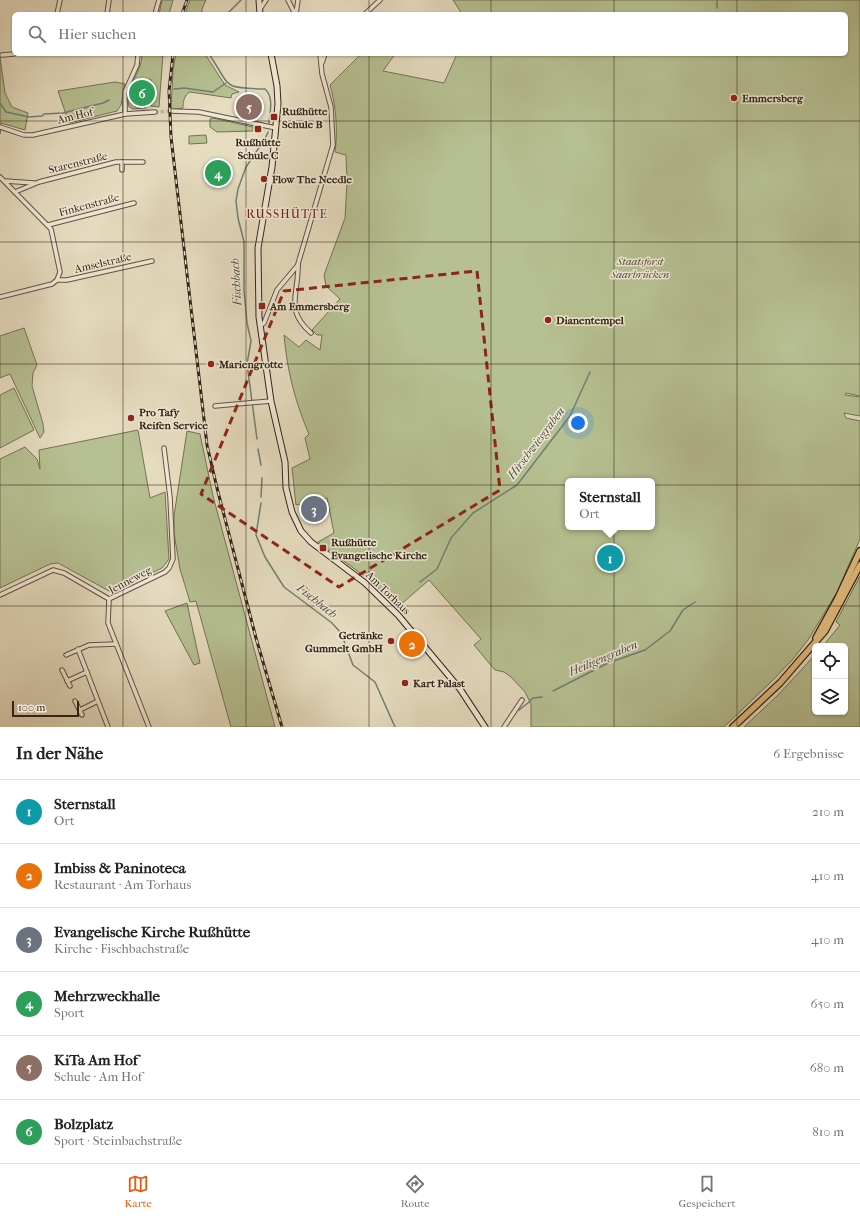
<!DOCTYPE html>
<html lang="de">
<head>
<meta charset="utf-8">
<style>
	body { margin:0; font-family:"IM FELL French Canon",serif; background:#f6f6f6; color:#202124 }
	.controls { position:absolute; right:12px; bottom:12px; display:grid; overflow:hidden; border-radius:6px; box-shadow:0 1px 3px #0004 }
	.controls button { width:36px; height:36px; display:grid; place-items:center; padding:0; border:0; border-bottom:1px solid #e0e0e0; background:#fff; color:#202124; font:20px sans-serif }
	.scale { position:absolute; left:12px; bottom:10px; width:67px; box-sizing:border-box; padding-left:4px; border:2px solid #342517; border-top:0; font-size:11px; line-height:14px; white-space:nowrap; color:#342517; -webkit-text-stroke:3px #efe8d6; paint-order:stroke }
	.you { position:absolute; left:578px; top:423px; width:14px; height:14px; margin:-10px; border:3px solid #fff; border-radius:50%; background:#1a73e8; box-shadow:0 0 0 6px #1a73e833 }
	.badge { display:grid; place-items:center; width:26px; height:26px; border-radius:50%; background:#ea580c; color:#fff; font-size:13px; font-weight:700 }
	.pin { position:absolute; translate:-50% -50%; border:2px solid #fff; box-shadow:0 1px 4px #0006 }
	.popup { position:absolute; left:565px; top:478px; width:90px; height:52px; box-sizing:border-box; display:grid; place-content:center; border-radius:6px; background:#fff; filter:drop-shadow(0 1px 3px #0005); font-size:13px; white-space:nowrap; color:#757577 }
	.popup b { font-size:15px; color:#202124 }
	.popup::after { content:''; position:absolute; left:50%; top:100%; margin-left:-8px; border:8px solid transparent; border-top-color:#fff }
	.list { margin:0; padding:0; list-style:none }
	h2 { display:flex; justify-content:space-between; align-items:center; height:52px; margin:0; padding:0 16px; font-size:17px }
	h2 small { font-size:13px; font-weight:400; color:#757577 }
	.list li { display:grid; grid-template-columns:26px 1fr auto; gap:12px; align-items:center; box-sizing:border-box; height:64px; padding:0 16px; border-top:1px solid #e0e0e0 }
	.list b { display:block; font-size:15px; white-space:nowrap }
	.list p { margin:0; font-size:13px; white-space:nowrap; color:#757577 }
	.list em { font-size:13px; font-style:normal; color:#757577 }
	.icon { flex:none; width:22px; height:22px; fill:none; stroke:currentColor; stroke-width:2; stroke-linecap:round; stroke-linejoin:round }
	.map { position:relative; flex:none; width:860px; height:727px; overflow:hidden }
	.search { position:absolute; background:#fff; box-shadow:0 1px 3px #0004; left:12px; right:12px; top:12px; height:44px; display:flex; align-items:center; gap:10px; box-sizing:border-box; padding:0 14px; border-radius:6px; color:#757577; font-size:15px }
	.sheet { height:436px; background:#fff }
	nav { display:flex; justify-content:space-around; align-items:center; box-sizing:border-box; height:56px; border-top:1px solid #e0e0e0; background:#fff; font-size:11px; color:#757577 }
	nav a { display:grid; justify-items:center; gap:2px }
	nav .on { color:#ea580c }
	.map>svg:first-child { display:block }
	.green { fill:#b6c092; stroke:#757254; fill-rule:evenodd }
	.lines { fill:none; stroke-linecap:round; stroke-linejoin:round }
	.stream { stroke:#6f8072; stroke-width:1.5 }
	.minor-tunnel { stroke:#c2b79e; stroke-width:3.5; stroke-dasharray:3.5 2; stroke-linecap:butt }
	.minor-casing { stroke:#605341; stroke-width:5.5 }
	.secondary-casing { stroke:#342517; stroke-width:7 }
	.primary-casing { stroke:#342517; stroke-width:8 }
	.minor { stroke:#efe8d6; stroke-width:3.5 }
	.secondary { stroke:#efe8d6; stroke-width:5 }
	.primary { stroke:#e3be80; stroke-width:5.5 }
	.rail-casing { stroke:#342517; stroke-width:3 }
	.rail { stroke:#efe8d6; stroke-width:1.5; stroke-dasharray:4.5; stroke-linecap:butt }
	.marked { fill:none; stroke:#8f2418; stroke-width:3; stroke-dasharray:8 5; stroke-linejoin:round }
	.grid { fill:none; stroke:#342517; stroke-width:1; stroke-opacity:0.55 }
	.poi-dot { fill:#8f2418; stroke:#efe8d6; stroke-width:1.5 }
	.labels { text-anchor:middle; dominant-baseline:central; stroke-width:3; stroke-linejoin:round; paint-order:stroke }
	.poi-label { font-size:11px; font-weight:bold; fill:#342517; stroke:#efe8d6; text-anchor:start }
	.street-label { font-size:11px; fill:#342517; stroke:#efe8d6 }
	.park-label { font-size:11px; font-style:italic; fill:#544c36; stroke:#efe8d6 }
	.neighbourhood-label { font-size:12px; letter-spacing:1px; fill:#7a1f14; stroke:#efe8d6 }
	.water-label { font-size:12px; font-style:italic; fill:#4d4b3d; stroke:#efe8d6 }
</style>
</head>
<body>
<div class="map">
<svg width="860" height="727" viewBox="0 0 860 727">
	<rect width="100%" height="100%" fill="#e6dcc0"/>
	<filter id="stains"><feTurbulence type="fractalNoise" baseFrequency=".005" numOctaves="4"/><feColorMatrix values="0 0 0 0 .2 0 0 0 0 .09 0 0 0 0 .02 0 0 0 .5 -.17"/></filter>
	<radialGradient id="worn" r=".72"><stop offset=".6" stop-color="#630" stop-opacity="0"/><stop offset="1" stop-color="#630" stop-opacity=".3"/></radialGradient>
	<!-- green -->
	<g class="green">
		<path d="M162 0H173L169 14H159Z"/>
		<path d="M190 0H206L202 9V14H185Z"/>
		<path d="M453 0H860V396L846 393 845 395 860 397V416L844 413 846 418 860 421V539L837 592 808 640 793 659 771 682 724 727H531V704L525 692 511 677 504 672 495 670 474 645 481 639 429 580 399 606 367 578 318 542 334 533 327 498 296 505 292 468 310 459 305 438 309 434C295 402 287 370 284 335L299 347 306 340 320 350 322 335H317L312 330 340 299 326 286 324 275 345 218 347 182 346 155 335 152C338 131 336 105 330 85L361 54H395L383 71 444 83 457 54H846V14H462ZM568 481H652V527H568Z"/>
		<path d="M142 54H163L159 107 151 106 150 100 151 80 138 79 134 90 136 106H146V108L133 109 129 107C124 84 142 75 142 54Z"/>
		<path d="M176 54H205L225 85 239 92 232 94 231 98 190 92C184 95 183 102 183 108L171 110 173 69Z"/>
		<path d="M0 57 5 93 12 107 28 113 25 130 1 123 0 134Z"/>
		<path d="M115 82 125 84 121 105 117 111 69 123 58 91Z"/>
		<path d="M138 84 148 85 147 99 137 98Z"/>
		<path d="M213 118 253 127V131L217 132 210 127V119Z"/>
		<path d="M206 135 207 143 189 144V136Z"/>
		<path d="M24 328 37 365 33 373 32 386 43 424 44 432 40 438 10 374 0 378V336Z"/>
		<path d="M14 388 34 430 0 448V395Z"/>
		<path d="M138 430 150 498 165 492 169 559 162 568 115 591H109L58 563 50 564 0 588V459L25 447 37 459 40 469 39 450Z"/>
		<path d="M187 431 200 434 213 496 275 727H231L196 601 190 602 180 569 174 533V516Z"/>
		<path d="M860 576V727H744L778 695 815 655V712H845V646H823L840 625 836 622Z"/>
		<path d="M187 603 200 663 194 665 165 611Z"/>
	</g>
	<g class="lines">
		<!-- stream -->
		<g class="stream">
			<path d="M717 0V8"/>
			<path d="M227 14 241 0"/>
			<path d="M209 54C232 88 221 88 265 89 274 97 270 112 269 123"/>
			<path d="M174 89 184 88 213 92 226 83"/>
			<path d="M0 103 6 112 29 117 42 116 44 114 63 113 103 103 109 100"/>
			<path d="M257 439 247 364 251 341 247 323 244 290V242L238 218 236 201 238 189 246 167 265 139 268 132"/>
			<path d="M258 449 261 465"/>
			<path d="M261 497 262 478"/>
			<path d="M261 503 256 535 265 557 284 587 332 623 341 633 353 665 375 682 395 727"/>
			<path d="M420 582 437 569 451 538 473 513 517 485 570 416 590 372"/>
			<path d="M553 691 608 663 645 650 670 631 683 610 695 602"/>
			<path d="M519 710 528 703 533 698 542 697"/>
		</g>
		<!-- minor-tunnel -->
		<path class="minor-tunnel" d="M155 112 171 111"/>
		<defs>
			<g id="minor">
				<path d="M288 0 295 14"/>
				<path d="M260 9 266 0"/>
				<path d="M57 14 60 0"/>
				<path d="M107 14 109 0"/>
				<path d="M155 14 159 0"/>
				<path d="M296 14 298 0"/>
				<path d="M365 14 380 0"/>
				<path d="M2 55 14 54"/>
				<path d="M322 63 325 54"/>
				<path d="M171 111 199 112 276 128"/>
				<path d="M125 114V92L137 65 138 54"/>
				<path d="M0 127 24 135H33L125 114 155 112"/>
				<path d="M122 162V170"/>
				<path d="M0 177 51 229 60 272 57 280 52 284 0 297"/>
				<path d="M5 181 34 183"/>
				<path d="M15 192 39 182 116 162H143"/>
				<path d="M48 225 134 203"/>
				<path d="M57 280H67L152 261"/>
				<path d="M260 326 264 323 277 290 298 265"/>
				<path d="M311 333C284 309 299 295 298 264L333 145 331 107 322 74 320 54"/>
				<path d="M215 406 271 401"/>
				<path d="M0 595 53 570 64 573 109 599"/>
				<path d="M109 599 165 572 169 568 173 559 170 497 164 448"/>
				<path d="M109 599 108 623 149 727"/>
				<path d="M78 649 108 727"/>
				<path d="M66 655 89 645 116 644"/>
				<path d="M62 670 70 686"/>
				<path d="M67 681 87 672"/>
				<path d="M75 701 82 715"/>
				<path d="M80 710 98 701"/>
				<path d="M504 727 522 700"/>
			</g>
			<g id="secondary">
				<path d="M259 0 260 14"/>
				<path d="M271 54 277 86 278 104 272 167 258 248 259 317 271 401 285 462 286 488 292 512 301 531 311 542 365 583 398 615 460 689 485 727"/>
			</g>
			<g id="primary">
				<path d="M816 638 838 598 860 551"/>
				<path d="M733 727 780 683 825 631 860 565"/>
			</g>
		</defs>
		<!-- minor casing -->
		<use href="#minor" class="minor-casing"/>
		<!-- secondary casing -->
		<use href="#secondary" class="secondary-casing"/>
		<!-- primary casing -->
		<use href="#primary" class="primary-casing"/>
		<!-- minor -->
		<use href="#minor" class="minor"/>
		<!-- secondary -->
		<use href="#secondary" class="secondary"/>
		<!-- primary -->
		<use href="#primary" class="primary"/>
		<defs>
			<g id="rail">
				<path d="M182 14 187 0"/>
				<path d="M173 54 169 91 171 137 207 445 217 488 256 638 282 727"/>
			</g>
		</defs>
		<!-- rail casing -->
		<use href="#rail" class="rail-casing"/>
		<!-- rail -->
		<use href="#rail" class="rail"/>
	</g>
	<!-- marked area -->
	<path class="marked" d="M477 271 500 490 339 587 201 494 284 291Z"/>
	<!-- grid -->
	<path class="grid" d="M123 0V14M246 0V14M369 0V14M491 0V14M614 0V14M737 0V14M123 54V727M246 54V727M369 54V727M491 54V727M614 54V727M737 54V727M0 121H860M0 242H860M0 364H860M0 485H860M0 606H860"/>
	<!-- markers -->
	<g class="poi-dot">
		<circle cx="734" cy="98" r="4"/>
		<rect x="270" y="113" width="8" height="8" rx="2"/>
		<rect x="254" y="125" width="8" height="8" rx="2"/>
		<circle cx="264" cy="179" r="4"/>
		<rect x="258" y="302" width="8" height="8" rx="2"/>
		<circle cx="548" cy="320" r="4"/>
		<circle cx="211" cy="364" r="4"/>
		<circle cx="131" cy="418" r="4"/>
		<rect x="319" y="544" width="8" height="8" rx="2"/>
		<circle cx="391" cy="641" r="4"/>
		<circle cx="405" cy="683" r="4"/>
	</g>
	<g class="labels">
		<!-- poi labels -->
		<g class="poi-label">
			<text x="742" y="98">Emmersberg</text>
			<text x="282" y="111">Rußhütte<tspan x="282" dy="13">Schule B</tspan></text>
			<text x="258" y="142" text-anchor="middle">Rußhütte<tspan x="258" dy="13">Schule C</tspan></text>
			<text x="272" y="179">Flow The Needle</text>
			<text x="270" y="306">Am Emmersberg</text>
			<text x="556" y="320">Dianentempel</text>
			<text x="219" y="364">Mariengrotte</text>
			<text x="139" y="412">Pro Tafy<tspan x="139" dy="13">Reifen Service</tspan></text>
			<text x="331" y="542">Rußhütte<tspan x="331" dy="13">Evangelische Kirche</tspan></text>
			<text x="383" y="635" text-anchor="end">Getränke<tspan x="383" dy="13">Gummelt GmbH</tspan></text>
			<text x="413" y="683">Kart Palast</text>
		</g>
		<!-- street labels -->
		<g class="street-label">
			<text transform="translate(75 116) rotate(-14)">Am Hof</text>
			<text transform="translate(78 163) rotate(-14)">Starenstraße</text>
			<text transform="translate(89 205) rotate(-15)">Finkenstraße</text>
			<text transform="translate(103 263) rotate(-13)">Amselstraße</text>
			<text transform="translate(130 580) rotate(-28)">Jenneweg</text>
			<text transform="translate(388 593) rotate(44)">Am Torhaus</text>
		</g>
		<!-- park labels -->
		<g class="park-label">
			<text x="640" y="261">Staatsforst<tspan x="640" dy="13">Saarbrücken</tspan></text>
		</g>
		<!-- neighbourhood labels -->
		<g class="neighbourhood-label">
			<text x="287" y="214">RUSSHÜTTE</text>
		</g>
		<!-- water labels -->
		<g class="water-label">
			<text transform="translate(236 282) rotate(-93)">Fischbach</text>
			<text transform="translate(536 443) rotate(-53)">Hirschwiesgraben</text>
			<text transform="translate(317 601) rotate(38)">Fischbach</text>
			<text transform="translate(603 658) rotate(-23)">Heiligengraben</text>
		</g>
	</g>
	<rect width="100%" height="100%" filter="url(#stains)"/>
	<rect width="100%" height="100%" fill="url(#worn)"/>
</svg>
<div class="controls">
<button><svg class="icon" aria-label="locate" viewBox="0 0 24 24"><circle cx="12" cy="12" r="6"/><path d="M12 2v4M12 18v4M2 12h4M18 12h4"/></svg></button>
<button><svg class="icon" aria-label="layers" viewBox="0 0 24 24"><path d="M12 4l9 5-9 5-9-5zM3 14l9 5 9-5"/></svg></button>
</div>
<div class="scale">100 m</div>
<div class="you"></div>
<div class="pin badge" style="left:610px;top:558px;background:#0f9aa8">1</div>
<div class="popup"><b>Sternstall</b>Ort</div>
<div class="pin badge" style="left:412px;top:644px;background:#e8710a">2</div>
<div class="pin badge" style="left:314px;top:509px;background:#6b7280">3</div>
<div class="pin badge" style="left:218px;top:173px;background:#2e9e5b">4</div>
<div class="pin badge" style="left:249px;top:107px;background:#8d6e63">5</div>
<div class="pin badge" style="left:142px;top:93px;background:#2e9e5b">6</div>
<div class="search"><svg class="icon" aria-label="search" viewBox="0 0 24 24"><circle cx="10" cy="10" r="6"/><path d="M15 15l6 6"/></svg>Hier suchen</div>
</div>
<section class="sheet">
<h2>In der Nähe<small>6 Ergebnisse</small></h2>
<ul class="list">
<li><span class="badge" style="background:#0f9aa8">1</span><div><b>Sternstall</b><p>Ort</p></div><em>210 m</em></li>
<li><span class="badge" style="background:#e8710a">2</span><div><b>Imbiss &amp; Paninoteca</b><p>Restaurant · Am Torhaus</p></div><em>410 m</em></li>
<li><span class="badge" style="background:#6b7280">3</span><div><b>Evangelische Kirche Rußhütte</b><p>Kirche · Fischbachstraße</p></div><em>410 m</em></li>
<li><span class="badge" style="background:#2e9e5b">4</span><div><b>Mehrzweckhalle</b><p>Sport</p></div><em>650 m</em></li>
<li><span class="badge" style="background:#8d6e63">5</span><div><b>KiTa Am Hof</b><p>Schule · Am Hof</p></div><em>680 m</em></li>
<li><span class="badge" style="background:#2e9e5b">6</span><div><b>Bolzplatz</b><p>Sport · Steinbachstraße</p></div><em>810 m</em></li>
</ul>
</section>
<nav>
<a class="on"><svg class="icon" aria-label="map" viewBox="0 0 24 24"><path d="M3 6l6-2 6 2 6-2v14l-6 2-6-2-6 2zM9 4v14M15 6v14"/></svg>Karte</a>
<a><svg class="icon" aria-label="directions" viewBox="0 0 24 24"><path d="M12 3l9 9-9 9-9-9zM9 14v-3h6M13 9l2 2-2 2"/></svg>Route</a>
<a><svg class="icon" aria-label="saved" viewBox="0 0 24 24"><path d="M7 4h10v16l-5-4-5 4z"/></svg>Gespeichert</a>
</nav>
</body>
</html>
